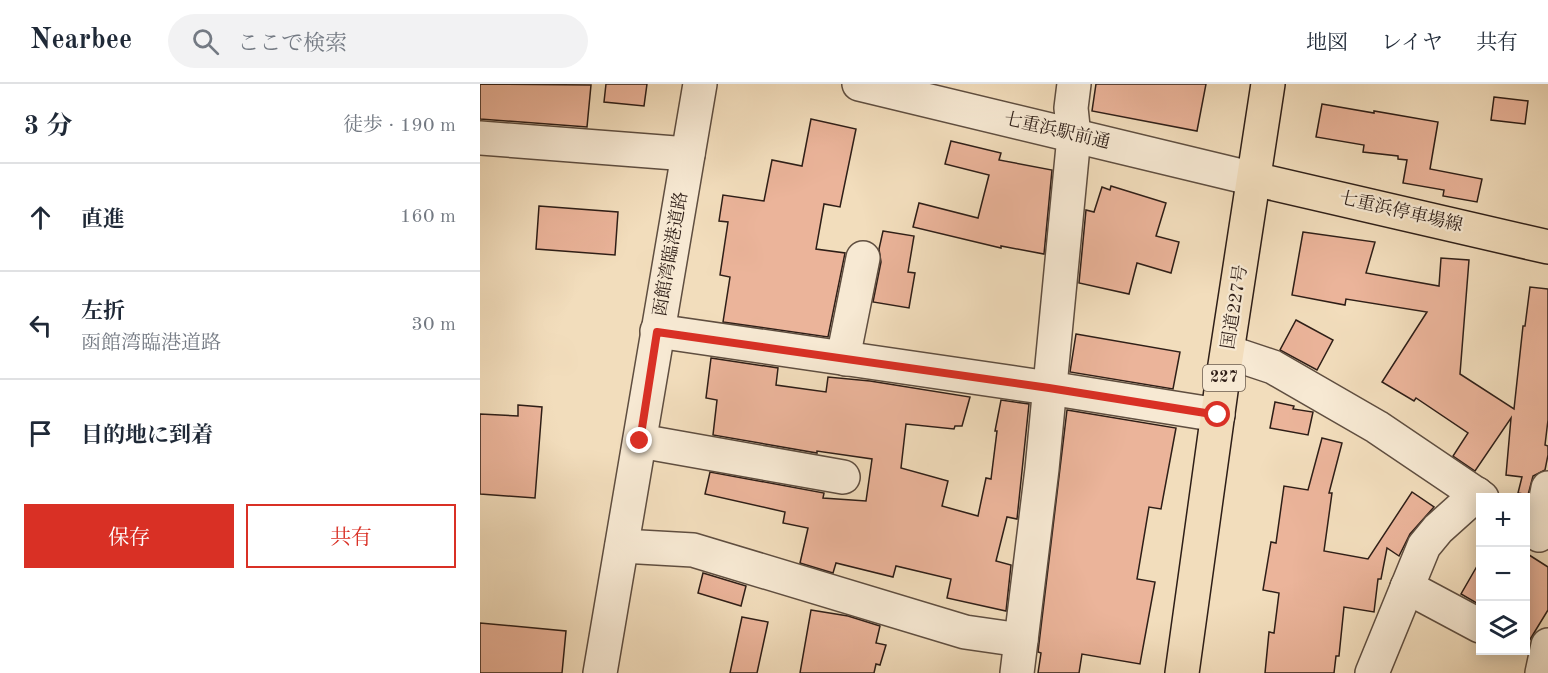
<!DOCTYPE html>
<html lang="ja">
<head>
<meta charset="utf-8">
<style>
	body { margin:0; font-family:"Old Standard TT","Noto Serif JP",serif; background:#f2f2f3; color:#1f2937 }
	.controls { position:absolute; right:18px; bottom:18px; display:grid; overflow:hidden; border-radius:0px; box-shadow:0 3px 15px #0003 }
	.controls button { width:54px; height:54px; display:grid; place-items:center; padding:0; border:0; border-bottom:2px solid #e0e1e3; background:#fff; color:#1f2937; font:30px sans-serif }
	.stop { position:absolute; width:18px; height:18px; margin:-14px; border:4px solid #d93025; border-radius:50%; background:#fff }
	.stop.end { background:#d93025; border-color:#fff; box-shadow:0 2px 6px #0008 }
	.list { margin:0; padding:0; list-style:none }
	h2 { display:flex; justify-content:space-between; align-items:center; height:78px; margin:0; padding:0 24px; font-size:26px }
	h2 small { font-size:20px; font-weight:400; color:#747a83 }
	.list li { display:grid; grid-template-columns:39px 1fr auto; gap:18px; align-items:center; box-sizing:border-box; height:108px; padding:0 24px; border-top:2px solid #e0e1e3 }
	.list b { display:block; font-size:22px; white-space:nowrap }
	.list p { margin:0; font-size:20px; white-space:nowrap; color:#747a83 }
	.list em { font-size:20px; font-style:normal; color:#747a83 }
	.actions { display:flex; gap:12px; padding:18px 24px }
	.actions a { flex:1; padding:14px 0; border:2px solid #d93025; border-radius:0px; text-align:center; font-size:21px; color:#d93025 }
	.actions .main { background:#d93025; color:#fff }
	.icon { flex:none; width:33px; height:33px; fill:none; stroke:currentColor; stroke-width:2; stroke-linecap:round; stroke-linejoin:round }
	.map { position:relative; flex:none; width:1068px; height:589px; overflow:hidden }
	header { display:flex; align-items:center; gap:36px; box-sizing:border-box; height:84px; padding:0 30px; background:#fff; border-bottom:2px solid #e0e1e3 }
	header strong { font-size:28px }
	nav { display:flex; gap:33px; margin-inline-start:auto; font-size:21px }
	.search { width:420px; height:54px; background:#f2f2f3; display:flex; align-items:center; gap:15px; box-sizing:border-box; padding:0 21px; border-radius:33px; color:#747a83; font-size:22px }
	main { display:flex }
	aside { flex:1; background:#fff }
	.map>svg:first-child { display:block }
	.building { fill:#ebb49a; stroke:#2e1e17; stroke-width:1.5 }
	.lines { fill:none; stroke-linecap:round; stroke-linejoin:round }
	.minor-casing { stroke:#5f4e40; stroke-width:36 }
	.major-casing { stroke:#2e1e17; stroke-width:36 }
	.highway-casing { stroke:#2e1e17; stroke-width:36 }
	.minor { stroke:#f7e9d3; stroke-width:33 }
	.major { stroke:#f2ddbc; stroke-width:33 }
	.highway { stroke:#f2ddbc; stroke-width:33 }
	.route { stroke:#d93025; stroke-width:8 }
	.labels { text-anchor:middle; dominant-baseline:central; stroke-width:4.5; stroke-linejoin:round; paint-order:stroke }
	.shield { fill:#f7e9d3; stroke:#6a5b4f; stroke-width:1.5 }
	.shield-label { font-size:16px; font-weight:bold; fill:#2e1e17 }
	.street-label { font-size:18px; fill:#2e1e17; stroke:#f7e9d3 }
</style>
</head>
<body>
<header>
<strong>Nearbee</strong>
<div class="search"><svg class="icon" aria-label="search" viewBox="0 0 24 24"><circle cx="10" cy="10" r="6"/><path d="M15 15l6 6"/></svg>ここで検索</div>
<nav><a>地図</a><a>レイヤ</a><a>共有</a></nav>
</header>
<main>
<aside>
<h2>3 分<small>徒歩 · 190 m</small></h2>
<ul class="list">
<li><svg class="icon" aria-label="ahead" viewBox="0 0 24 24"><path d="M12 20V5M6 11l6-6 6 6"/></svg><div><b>直進</b></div><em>160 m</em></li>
<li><svg class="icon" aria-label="left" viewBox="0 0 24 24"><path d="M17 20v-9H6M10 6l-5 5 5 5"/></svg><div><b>左折</b><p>函館湾臨港道路</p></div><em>30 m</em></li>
<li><svg class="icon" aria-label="arrive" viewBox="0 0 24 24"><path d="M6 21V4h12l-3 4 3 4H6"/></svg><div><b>目的地に到着</b></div></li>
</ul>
<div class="actions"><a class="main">保存</a><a>共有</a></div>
</aside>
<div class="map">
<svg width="1068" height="589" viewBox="0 0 1068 589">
	<rect width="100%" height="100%" fill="#f2ddbc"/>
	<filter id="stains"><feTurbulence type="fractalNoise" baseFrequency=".00333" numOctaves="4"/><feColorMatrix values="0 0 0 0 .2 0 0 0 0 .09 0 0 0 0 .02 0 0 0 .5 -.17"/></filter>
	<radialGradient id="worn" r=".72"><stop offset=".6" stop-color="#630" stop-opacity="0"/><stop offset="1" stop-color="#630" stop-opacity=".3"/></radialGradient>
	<!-- building -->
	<g class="building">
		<path d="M0 0 111 1 107 43 0 35Z"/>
		<path d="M126 0H167L164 22 124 18Z"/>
		<path d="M616 0H726L717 47 612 27Z"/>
		<path d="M1014 13 1048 17 1045 40 1011 36Z"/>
		<path d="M842 20 894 29V27L958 38 950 85 1002 95 997 118 963 112 964 106 923 99 927 76 918 75V72L883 68 884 61 836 53Z"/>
		<path d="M331 35 376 45 360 123 344 120 336 165 365 169 348 253 243 238 250 193 240 191 248 138 239 137 243 111 284 117 292 76 322 82Z"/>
		<path d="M471 57 521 69 519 76 572 86 564 170 521 162V164L433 143 439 119 498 134 509 91 465 80Z"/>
		<path d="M631 102 686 119 676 152 699 158 691 189 657 179 649 210 599 199 606 126 614 128 622 103 630 106Z"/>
		<path d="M59 122 138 128 135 171 56 165Z"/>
		<path d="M403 147 434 152 428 188 435 189 429 224 393 218 401 178 399 165Z"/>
		<path d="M823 148 895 158 886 189 959 202 961 174 989 176 980 290 1034 325 1043 242H1045L1050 203 1068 205V336L1065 361 1068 362V371L1065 386 1053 392 1048 411 1038 409 1042 393 1026 391 1031 334 995 387 973 372 988 349 936 314 934 317 902 298 947 228 866 215 865 221 812 211Z"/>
		<path d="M816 236 853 256 837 286 800 266Z"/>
		<path d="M596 250 700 268 693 305 590 288Z"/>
		<path d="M231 274 298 284 296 301 346 308 348 293 390 297 490 313 482 342H475L474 345 426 340 421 384 468 397 462 422 498 432 506 394 511 395 517 347H515L521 316 549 320 537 435 527 433 516 477 531 481 526 527 467 514 471 495 416 482 413 493 356 479 353 489 320 479 328 444 303 439 305 428 225 410 230 388 344 409 343 414 386 417 392 375 337 367V369L233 351 237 316 226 314Z"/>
		<path d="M795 318 814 322 813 325 833 328 828 351 790 344Z"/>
		<path d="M38 321 62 323 55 414 0 410V330L38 332Z"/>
		<path d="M587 326 696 344 681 425 669 423 657 495 675 498 660 580 602 570 599 589H558L561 569 558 568Z"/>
		<path d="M842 354 862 359 849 409H852L844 467 888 475 932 408 954 423 930 450 919 472 907 464 901 495H898L894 528 864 523 859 572H856L854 589H785L789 548 794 549 799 509 783 506 791 458 796 459 804 402 828 406Z"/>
		<path d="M1046 469 1068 483V526L1046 562Z"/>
		<path d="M1000 477V521L981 510Z"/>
		<path d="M223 489 266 502 261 522 218 509Z"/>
		<path d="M331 526 368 532 400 542 396 559 406 561 400 581 396 580 394 589H320Z"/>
		<path d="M262 533 288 538 277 589H250Z"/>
		<path d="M0 539 86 547 82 589H0Z"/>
	</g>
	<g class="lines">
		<defs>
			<g id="minor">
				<path d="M379 0 774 95"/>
				<path d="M0 54 208 70"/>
				<path d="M177 247 569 304 738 331"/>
				<path d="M748 268 793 283 897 343 1002 414"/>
				<path d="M366 275V259L383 174"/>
				<path d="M160 357 363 393"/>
				<path d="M1059 451 1068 404"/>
				<path d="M142 462 213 466 485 548 541 556"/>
				<path d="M927 503 1000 542"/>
				<path d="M120 589 220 0"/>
				<path d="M537 589 562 385 594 52 591 24 594 0"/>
				<path d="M892 589 944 462 958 445 997 410"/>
				<path d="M1062 589 1068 561"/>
			</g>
			<path id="major" d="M774 95 1068 163"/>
			<path id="highway" d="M702 589 741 307 788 0"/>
		</defs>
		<!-- minor casing -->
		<use href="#minor" class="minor-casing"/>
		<!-- major casing -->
		<use href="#major" class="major-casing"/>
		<!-- highway casing -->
		<use href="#highway" class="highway-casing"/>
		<!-- minor -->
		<use href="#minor" class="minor"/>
		<!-- major -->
		<use href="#major" class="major"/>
		<!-- highway -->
		<use href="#highway" class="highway"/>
	</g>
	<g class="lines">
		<!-- route -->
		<path class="route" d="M160 357 177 248 569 304 738 331"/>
	</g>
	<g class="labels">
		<!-- shield labels -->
		<rect class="shield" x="723" y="281" width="42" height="26" rx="4.5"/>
		<g class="shield-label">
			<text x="744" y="294">227</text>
		</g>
		<!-- street labels -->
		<g class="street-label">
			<text transform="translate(577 47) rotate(13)">七重浜駅前通</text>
			<text transform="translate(921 128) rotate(13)">七重浜停車場線</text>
			<text transform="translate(191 170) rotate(-80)">函館湾臨港道路</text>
			<text transform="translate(755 223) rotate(-81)">国道227号</text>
		</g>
	</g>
	<rect width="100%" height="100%" filter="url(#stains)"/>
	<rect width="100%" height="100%" fill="url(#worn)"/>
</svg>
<div class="controls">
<button>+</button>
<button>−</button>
<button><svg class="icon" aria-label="layers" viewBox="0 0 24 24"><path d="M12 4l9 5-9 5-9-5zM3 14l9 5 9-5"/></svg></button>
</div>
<div class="stop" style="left:738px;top:331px"></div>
<div class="stop end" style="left:160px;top:357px"></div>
</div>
</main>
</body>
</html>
